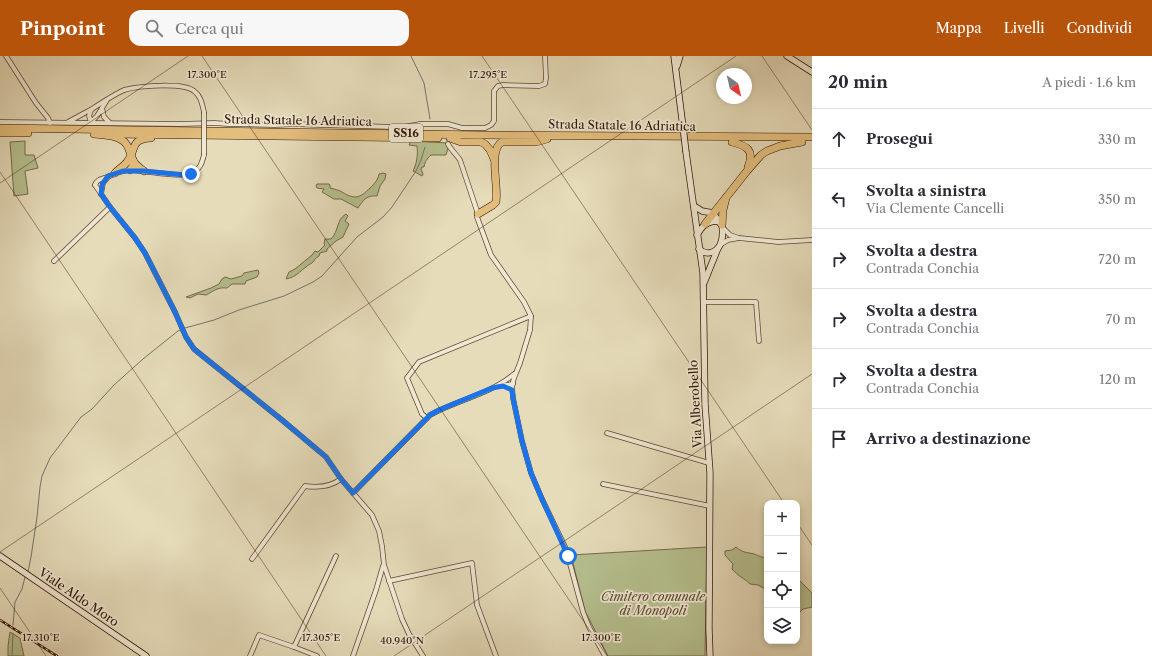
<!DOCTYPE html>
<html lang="it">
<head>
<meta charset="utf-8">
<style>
	body { margin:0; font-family:"Libre Caslon Text",serif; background:#f7f7f7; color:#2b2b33 }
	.controls { position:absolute; right:12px; bottom:12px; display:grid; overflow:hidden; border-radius:8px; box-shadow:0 2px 6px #0003 }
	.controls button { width:36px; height:36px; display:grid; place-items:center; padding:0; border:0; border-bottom:1px solid #e1e1e2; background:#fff; color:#2b2b33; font:20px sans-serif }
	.compass { position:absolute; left:716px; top:12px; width:36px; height:36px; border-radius:50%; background:#fff; box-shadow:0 2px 6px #0003; rotate:146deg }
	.stop { position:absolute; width:12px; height:12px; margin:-9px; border:3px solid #1a73e8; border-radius:50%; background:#fff }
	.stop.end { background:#1a73e8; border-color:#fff; box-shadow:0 1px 4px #0008 }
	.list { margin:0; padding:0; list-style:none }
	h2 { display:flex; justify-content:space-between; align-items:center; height:52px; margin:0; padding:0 16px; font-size:17px }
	h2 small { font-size:13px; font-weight:400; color:#7c7c81 }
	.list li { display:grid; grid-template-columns:26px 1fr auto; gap:12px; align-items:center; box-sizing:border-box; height:60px; padding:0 16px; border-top:1px solid #e1e1e2 }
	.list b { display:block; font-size:15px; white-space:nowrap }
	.list p { margin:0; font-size:13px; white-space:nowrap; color:#7c7c81 }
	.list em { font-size:13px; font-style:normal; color:#7c7c81 }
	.icon { flex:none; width:22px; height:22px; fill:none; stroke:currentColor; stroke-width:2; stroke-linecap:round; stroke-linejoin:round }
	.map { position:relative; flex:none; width:812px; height:600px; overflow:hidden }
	header { display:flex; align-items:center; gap:24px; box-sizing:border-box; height:56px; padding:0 20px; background:#b45309; color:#fff }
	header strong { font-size:19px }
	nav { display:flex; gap:22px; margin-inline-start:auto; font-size:14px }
	.search { width:280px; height:36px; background:#f7f7f7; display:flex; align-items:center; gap:10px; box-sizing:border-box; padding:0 14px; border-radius:12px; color:#7c7c81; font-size:15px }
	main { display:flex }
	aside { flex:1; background:#fff }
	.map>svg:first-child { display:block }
	.green { fill:#b6c08f; stroke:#756a4a }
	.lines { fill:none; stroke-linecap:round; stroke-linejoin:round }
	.stream { stroke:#727673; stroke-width:1 }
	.minor-casing { stroke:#604633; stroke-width:5.5 }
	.secondary-casing { stroke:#341406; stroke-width:7 }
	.trunk-casing { stroke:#341406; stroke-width:8 }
	.minor { stroke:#efe8d2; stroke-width:4 }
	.secondary { stroke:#efe8d2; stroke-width:5.5 }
	.trunk { stroke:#e3be7d; stroke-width:7 }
	.rail-casing { stroke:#341406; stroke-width:2.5 }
	.rail { stroke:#efe8d2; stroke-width:1; stroke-dasharray:3; stroke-linecap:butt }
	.minor-bridge-casing { stroke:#604633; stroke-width:5.5; stroke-linecap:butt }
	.secondary-bridge-casing { stroke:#341406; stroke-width:7; stroke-linecap:butt }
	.minor-bridge { stroke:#efe8d2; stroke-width:4 }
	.secondary-bridge { stroke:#efe8d2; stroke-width:5.5 }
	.route { stroke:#1a73e8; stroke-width:5 }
	.ticks { fill:none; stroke:#341406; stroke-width:1; stroke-opacity:0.45 }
	.labels { text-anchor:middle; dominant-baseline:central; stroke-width:3.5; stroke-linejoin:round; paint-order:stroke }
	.shield { fill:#efe8d2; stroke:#6c5443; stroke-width:1 }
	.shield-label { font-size:11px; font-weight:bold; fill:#341406 }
	.street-label { font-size:12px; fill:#341406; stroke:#efe8d2 }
	.park-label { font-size:12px; font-style:italic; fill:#5b482f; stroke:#efe8d2 }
	.ticks-label { font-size:10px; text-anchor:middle; fill:#341406; stroke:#efe8d2; stroke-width:3.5; stroke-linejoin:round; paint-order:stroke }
</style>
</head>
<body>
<header>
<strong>Pinpoint</strong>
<div class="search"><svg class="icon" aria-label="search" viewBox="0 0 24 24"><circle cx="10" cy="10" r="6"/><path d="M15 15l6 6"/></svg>Cerca qui</div>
<nav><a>Mappa</a><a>Livelli</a><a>Condividi</a></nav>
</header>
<main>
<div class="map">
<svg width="812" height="600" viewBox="0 0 812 600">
	<rect width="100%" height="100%" fill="#e6dcba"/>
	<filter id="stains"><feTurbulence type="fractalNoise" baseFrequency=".005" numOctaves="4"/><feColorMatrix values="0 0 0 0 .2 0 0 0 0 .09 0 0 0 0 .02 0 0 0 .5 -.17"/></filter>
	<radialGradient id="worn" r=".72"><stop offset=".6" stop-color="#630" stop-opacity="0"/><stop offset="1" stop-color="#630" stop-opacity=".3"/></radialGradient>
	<!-- green -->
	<g class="green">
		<path d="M25 85V99H34L38 112 25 115 28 138 14 140 10 86Z"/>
		<path d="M411 85 447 87 448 92 446 99H431C427 103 425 105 424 111H422L421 113 423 118 422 120 413 115C417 107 418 99 417 90L409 89Z"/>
		<path d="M383 117 386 118 385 123 380 130 377 140C367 139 363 144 358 152L341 143H334L322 136 324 133 317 132 316 130 317 128H329L330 129V132C334 133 339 134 342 136 355 144 360 142 370 132 374 128 378 124 379 118Z"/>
		<path d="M346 158 348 160 345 165 349 168 343 181 336 185 327 193V195L320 197 319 200C315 202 315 204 312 207 310 208 308 209 306 211 299 216 296 221 286 223L289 216 295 213 312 199 315 195 318 196 325 189 324 188 325 183H331C339 175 336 164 346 158Z"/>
		<path d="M258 214 259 217 257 221 246 225 245 228H232L227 232C217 231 214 235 206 239L198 238 190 242 186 241 211 232 219 228 222 223 225 221 231 223 242 220 244 217Z"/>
		<path d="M707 491 705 600H608L585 555 571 499Z"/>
		<path d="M736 491C743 497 746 496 754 498 760 500 761 502 767 501V534L758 529 750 528C744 522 738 520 732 513L733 508 725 499V495L732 494Z"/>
		<path d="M797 522 812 537V551L803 553 798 558Z"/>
		<path d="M10 576 20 582 24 600H8V590Z"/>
	</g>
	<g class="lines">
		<!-- stream -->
		<g class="stream">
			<path d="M411 0 424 27 430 63"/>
			<path d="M185 272 214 264 239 254 284 240 313 226 322 220 357 181 383 161 392 151 416 115 421 104 425 91"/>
			<path d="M28 516 31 501 37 461 40 431 42 420 50 402 81 361 92 353 114 329 143 303 178 275 182 273"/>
			<path d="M13 569 15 546 22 533 25 521"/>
			<path d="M12 600 13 577"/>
		</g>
		<defs>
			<g id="minor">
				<path d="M6 0 36 47 48 62 50 67"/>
				<path d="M102 52 104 61 110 67"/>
				<path d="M0 66 180 68 214 67 229 68 275 69 295 68 321 69 394 71H404L420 68H448L462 72H485L491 69 494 65V35L498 30 503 29 539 30 545 28 546 22 545 0"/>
				<path d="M68 66C76 62 84 57 92 53 103 46 113 39 124 34 138 30 183 26 194 35 201 40 202 48 204 56"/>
				<path d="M91 66 97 60 107 44"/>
				<path d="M91 66 89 60 91 54"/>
				<path d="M448 88C451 94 456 98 460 104L478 158 477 161 491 199 524 246 531 260 530 274 520 307 514 322 512 330 513 342 522 385 531 417 542 443 566 493 583 556 589 571 605 600"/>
				<path d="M95 129 110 151 135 182 145 197 175 256 186 281 194 293 282 364 326 401 341 423 372 459 379 475 382 490 384 509 402 563 409 578 423 600"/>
				<path d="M95 129C97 123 102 123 107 121 115 118 122 114 131 114 144 115 184 122 193 117 200 113 202 107 204 99"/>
				<path d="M101 138 103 127 108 121"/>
				<path d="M723 172 730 179 739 182 778 186 812 184"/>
				<path d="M720 189 728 184 739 182"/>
				<path d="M54 205 110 151"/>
				<path d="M703 246H756L759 285"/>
				<path d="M498 330 513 328"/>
				<path d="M427 362 422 358 407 322 419 306 531 260"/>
				<path d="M607 377 709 407"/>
				<path d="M603 428 710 450"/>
				<path d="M353 437 430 359C457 344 491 338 514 318"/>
				<path d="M252 503 305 430C318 432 330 431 341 423"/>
				<path d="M389 525 472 507 477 549 496 600"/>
				<path d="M294 591 336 500"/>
				<path d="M250 600 259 579 294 591 317 600"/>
				<path d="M353 600 376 534 383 510"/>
			</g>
			<g id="secondary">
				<path d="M674 0 683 71"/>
				<path d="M787 0 812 16"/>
				<path d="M677 10 680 0"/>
				<path d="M686 96 703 217 705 348 710 417 709 573 710 600"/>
				<path d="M694 150 702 155 713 157 720 167"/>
				<path d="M697 179C702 170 707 165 718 165L722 169C723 176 723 183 720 189 716 197 706 200 699 193"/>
				<path d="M704 227 718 192"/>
				<path d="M0 500 146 600"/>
			</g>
			<g id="trunk">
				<path d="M0 72 485 79 812 81"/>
				<path d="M0 77H28"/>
				<path d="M94 78C102 79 113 79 120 83 129 87 129 96 133 104 135 109 140 112 144 115"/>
				<path d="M112 78 438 82"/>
				<path d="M450 82 461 86H481L485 88 490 94 494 103"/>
				<path d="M732 86C747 90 755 94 748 111"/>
				<path d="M130 114 133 110V104"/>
				<path d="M115 117C119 113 124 110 127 106 137 94 129 83 151 82"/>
				<path d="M478 158 493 149 496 146C499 132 488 93 502 86H536L547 83"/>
				<path d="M705 168 747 115 761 99 767 95 780 90 802 86"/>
				<path d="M722 169 723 154 726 142"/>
			</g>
		</defs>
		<!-- minor casing -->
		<use href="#minor" class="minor-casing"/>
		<!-- secondary casing -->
		<use href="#secondary" class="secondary-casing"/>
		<!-- trunk casing -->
		<use href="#trunk" class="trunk-casing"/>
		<!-- minor -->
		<use href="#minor" class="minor"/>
		<!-- secondary -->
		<use href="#secondary" class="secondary"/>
		<!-- trunk -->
		<use href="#trunk" class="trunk"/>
		<defs>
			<path id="rail" d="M0 564 57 600"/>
		</defs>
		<!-- rail casing -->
		<use href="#rail" class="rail-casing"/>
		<!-- rail -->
		<use href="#rail" class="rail"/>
		<defs>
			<path id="minor-bridge" d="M204 99V56"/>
			<path id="secondary-bridge" d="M683 71 686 96"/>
		</defs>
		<!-- minor-bridge casing -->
		<use href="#minor-bridge" class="minor-bridge-casing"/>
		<!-- secondary-bridge casing -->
		<use href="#secondary-bridge" class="secondary-bridge-casing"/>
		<!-- minor-bridge -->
		<use href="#minor-bridge" class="minor-bridge"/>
		<!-- secondary-bridge -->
		<use href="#secondary-bridge" class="secondary-bridge"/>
	</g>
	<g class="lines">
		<!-- route -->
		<path class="route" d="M191 118 184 119 144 115H123L108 120 103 127 102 130 101 138 110 151 135 182 145 197 175 256 186 281 194 293 282 364 326 401 341 423 353 437 430 359 439 354 492 332 503 330 512 334 513 342 522 385 531 417 542 443 568 500"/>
	</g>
	<!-- ticks -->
	<path class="ticks" d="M202 0 607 600M482 0 784 447M762 0 812 74M0 116 326 600M0 127 188 0M797 467 812 489M0 496 736 0M0 532 46 600M394 600 812 318"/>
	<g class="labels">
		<!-- shield labels -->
		<rect class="shield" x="389" y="68" width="34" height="18" rx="3"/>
		<g class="shield-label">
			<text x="406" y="77">SS16</text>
		</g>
		<!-- street labels -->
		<g class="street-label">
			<text transform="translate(298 64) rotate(1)">Strada Statale 16 Adriatica</text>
			<text transform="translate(622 69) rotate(1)">Strada Statale 16 Adriatica</text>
			<text transform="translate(695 348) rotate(-93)">Via Alberobello</text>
			<text transform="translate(79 541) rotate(34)">Viale Aldo Moro</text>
		</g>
		<!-- park labels -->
		<g class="park-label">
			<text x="653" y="540">Cimitero comunale<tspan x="653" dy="14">di Monopoli</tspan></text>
		</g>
	</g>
	<g class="ticks-label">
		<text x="488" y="22">17.295°E</text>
		<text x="207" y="22">17.300°E</text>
		<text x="41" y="585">17.310°E</text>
		<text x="321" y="585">17.305°E</text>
		<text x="601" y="585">17.300°E</text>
		<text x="402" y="588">40.940°N</text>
	</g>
	<rect width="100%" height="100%" filter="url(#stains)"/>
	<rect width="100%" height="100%" fill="url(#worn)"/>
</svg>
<div class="controls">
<button>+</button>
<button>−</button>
<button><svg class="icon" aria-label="locate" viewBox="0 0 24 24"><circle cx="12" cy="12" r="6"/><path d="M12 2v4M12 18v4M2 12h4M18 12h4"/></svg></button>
<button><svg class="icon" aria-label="layers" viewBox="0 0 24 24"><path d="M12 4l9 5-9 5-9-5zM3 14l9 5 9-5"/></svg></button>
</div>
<svg class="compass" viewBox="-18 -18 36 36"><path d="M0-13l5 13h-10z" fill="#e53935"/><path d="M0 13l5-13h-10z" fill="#7c7c81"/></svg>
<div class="stop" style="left:568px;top:500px"></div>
<div class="stop end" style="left:191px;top:118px"></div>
</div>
<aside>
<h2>20 min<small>A piedi · 1.6 km</small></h2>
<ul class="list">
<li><svg class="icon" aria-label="ahead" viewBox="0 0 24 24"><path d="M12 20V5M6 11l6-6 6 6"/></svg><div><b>Prosegui</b></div><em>330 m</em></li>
<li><svg class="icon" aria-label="left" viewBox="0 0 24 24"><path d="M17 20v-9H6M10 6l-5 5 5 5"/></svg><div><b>Svolta a sinistra</b><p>Via Clemente Cancelli</p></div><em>350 m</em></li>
<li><svg class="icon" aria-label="right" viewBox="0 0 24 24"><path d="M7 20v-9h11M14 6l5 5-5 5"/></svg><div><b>Svolta a destra</b><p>Contrada Conchia</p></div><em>720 m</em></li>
<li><svg class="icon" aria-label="right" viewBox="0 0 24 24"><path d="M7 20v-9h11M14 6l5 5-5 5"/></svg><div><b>Svolta a destra</b><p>Contrada Conchia</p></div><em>70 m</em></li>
<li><svg class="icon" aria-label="right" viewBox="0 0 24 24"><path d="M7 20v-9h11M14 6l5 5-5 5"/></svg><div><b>Svolta a destra</b><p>Contrada Conchia</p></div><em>120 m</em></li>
<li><svg class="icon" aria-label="arrive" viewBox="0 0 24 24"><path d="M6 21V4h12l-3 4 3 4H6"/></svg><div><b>Arrivo a destinazione</b></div></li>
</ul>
</aside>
</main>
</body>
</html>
